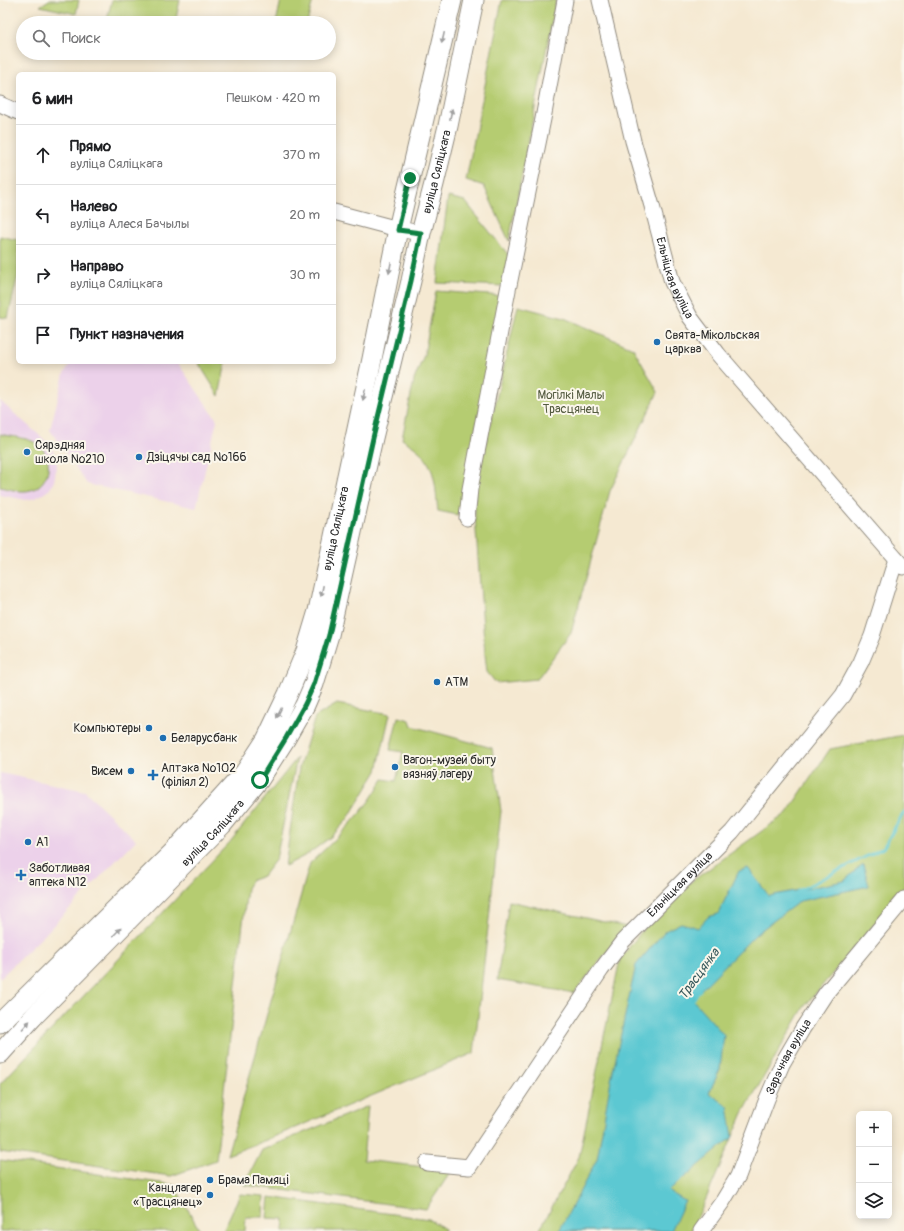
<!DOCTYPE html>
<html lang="ru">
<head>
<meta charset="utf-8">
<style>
	body { margin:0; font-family:Pangolin,sans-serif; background:#f2f2f2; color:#202124 }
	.controls { position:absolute; right:12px; bottom:12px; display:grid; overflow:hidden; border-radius:6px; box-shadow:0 2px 10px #0003 }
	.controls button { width:36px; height:36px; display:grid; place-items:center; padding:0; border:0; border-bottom:1px solid #e0e0e0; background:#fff; color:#202124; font:20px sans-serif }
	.stop { position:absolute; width:12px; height:12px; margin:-9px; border:3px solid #0b8043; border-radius:50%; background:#fff }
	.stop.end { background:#0b8043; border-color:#fff; box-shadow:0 1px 4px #0008 }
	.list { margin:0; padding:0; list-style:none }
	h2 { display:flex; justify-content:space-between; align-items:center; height:52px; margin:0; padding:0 16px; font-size:17px }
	h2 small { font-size:13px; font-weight:400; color:#757577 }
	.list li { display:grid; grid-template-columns:26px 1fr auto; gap:12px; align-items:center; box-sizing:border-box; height:60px; padding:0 16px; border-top:1px solid #e0e0e0 }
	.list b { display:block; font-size:15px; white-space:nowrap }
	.list p { margin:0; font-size:13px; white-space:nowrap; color:#757577 }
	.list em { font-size:13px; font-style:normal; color:#757577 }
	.icon { flex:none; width:22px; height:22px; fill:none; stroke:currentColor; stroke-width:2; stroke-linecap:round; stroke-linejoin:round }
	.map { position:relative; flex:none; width:904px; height:1231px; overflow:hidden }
	.search { position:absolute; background:#fff; box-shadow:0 2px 10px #0003; left:16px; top:16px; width:320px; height:44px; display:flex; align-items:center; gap:10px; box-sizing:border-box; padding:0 14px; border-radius:22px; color:#757577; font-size:15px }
	.panel { position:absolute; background:#fff; box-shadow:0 2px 10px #0003; left:16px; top:72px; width:320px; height:292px; border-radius:6px }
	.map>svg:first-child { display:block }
	.built { fill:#ecd1ea }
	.green { fill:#b5cc71; stroke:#707c4e }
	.water { fill:#5bc8d2; stroke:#437a7e }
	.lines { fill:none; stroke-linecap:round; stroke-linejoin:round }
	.stream { stroke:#5bc8d2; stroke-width:3 }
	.minor-casing { stroke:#908a7e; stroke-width:17 }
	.major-casing { stroke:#908a7e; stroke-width:21 }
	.minor { stroke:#fff; stroke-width:15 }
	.major { stroke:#fff; stroke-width:19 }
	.oneway { fill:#a0a0a0 }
	.route { stroke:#0b8043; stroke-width:5 }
	.poi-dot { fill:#1f6fb2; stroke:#fbf7ec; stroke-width:1.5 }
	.labels { text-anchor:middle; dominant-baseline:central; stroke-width:4; stroke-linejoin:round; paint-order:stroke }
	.street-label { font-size:12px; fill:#2b2b2b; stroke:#fbf7ec }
	.poi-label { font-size:12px; fill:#2b2b2b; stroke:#fbf7ec; text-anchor:start }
	.park-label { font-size:12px; fill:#545b40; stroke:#fbf7ec }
	.water-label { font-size:13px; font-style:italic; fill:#395a5d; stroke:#fbf7ec }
</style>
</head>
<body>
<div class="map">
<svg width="904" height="1231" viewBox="0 0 904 1231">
	<rect width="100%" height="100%" fill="#fbf7ec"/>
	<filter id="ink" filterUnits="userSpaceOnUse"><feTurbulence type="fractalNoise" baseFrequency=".025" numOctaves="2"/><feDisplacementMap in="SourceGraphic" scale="8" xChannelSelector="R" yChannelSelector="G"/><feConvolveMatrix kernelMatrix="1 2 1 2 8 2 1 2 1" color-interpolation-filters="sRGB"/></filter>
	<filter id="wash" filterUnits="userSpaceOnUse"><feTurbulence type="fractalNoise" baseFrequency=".012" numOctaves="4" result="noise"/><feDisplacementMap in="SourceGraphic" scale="16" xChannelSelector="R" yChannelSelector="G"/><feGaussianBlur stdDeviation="0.9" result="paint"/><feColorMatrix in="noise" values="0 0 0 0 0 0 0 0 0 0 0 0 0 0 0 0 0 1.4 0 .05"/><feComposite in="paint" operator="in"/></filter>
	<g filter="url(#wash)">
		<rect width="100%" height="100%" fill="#f5e9d2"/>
		<!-- built -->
		<g class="built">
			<path d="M71 362H177L217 420 196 508 87 484 50 430 64 374Z"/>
			<path d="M0 401 47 442 52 448 55 456 57 465 54 481 50 489 43 494 35 498 26 500 0 495Z"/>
			<path d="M0 773 85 791 136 840 42 937 0 978Z"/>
		</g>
		<!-- green -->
		<g class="green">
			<path d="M49 0H79L76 14 40 6Z"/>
			<path d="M112 0H180L175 23H120L107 20Z"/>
			<path d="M281 0H313L307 23H276Z"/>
			<path d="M502 0H556L509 241 484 186 466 180Z"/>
			<path d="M448 197 465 201 510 257 504 286 437 283Z"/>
			<path d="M0 236 18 240V275L8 318 0 317Z"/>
			<path d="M436 291 503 296 458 515 438 511C435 489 437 469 420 452 415 447 408 443 402 439L414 380 424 355Z"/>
			<path d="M518 306 564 318 633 348 658 392 610 491 571 633 537 679 496 683 487 672 485 654 475 517V489Z"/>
			<path d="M198 362H226L219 396Z"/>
			<path d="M0 434C11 437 26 437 36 443 55 455 51 484 31 490 21 493 10 489 0 487Z"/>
			<path d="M337 704 390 714 377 771 347 820 332 836 308 854 285 866 299 768 315 717Z"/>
			<path d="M398 717 410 720 412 726 492 748 501 811 474 1053 266 1140 227 1155 310 863C339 836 364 814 383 779L396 781 403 752 390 750Z"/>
			<path d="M904 735V889L804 1007 743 1113 702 1208 691 1231H539L579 1157 620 959 667 899 787 813 830 749Z"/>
			<path d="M297 758 276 859 263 876 252 880 247 888 216 1160 171 1176 0 1152V1084L230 842Z"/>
			<path d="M509 901 627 927 574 993 497 980Z"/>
			<path d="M368 1106 363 1160 452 1170 426 1209 244 1185 262 1150Z"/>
			<path d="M0 1160 174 1185 200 1231H0Z"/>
			<path d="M240 1194 264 1196 263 1217H246L245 1231H223Z"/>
			<path d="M269 1197 429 1219 445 1229V1231H283L284 1219 267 1218Z"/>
		</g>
		<!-- water -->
		<path class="water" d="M863 864 869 886 800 901 756 934 692 999 724 1035 720 1069 709 1093 728 1106 733 1137 668 1191 685 1201 671 1231H559L597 1159 611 1080 636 965 665 931 681 923 698 928 708 917 718 914 739 871 748 868 769 896 844 881Z"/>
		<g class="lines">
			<!-- stream -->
			<g class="stream">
				<path d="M798 891 883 848 904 812"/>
				<path d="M690 1004 700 990"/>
			</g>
		</g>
	</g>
	<g filter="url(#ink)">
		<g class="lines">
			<defs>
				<g id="minor">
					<path id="s1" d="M600 0 633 141 652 206 672 282 690 317 718 354 903 567"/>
					<path d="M0 104 18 112"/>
					<path d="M334 212 398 229 421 233"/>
					<path d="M467 518 470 489 508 290 543 119 565 0"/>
					<path id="s2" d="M427 1163 469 1167 601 970 623 941 732 832 843 695 861 662 872 636 896 559"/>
					<path id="s3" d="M701 1231 723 1201 738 1176 767 1099 782 1064 803 1028 826 993 904 899"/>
				</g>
				<g id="major">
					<path id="s4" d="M0 1023 172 853 245 772 266 740 288 694 306 651 318 611 372 359 398 229 452 0"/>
					<path id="s5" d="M0 1054 34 1016 222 825 259 780 286 738 305 705 314 684 329 635 373 438 411 281 421 233 434 184 448 126 474 0"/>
				</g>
			</defs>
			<!-- minor casing -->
			<use href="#minor" class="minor-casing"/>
			<!-- major casing -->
			<use href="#major" class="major-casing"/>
			<!-- minor -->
			<use href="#minor" class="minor"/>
			<!-- major -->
			<use href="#major" class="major"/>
		</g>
		<!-- one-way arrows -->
		<defs><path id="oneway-solid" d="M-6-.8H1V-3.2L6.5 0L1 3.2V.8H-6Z"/></defs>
		<g class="oneway">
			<use href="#oneway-solid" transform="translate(443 38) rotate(103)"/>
			<use href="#oneway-solid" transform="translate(451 114) rotate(-78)"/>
			<use href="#oneway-solid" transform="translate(390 268) rotate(101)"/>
			<use href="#oneway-solid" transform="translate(364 395) rotate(102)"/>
			<use href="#oneway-solid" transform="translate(322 591) rotate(102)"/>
			<use href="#oneway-solid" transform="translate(279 713) rotate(116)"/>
			<use href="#oneway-solid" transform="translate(117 932) rotate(-45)"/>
			<use href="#oneway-solid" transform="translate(26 1025) rotate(-48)"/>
		</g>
	</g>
	<g class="lines" filter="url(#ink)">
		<!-- route -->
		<path class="route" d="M260 780 286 738 305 704 314 684 329 635 373 438 411 281 421 233 398 230 410 178"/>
	</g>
	<!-- markers -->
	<g class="poi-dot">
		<circle cx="657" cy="342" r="4"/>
		<circle cx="27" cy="452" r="4"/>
		<circle cx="139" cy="457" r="4"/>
		<circle cx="437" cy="682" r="4"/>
		<circle cx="149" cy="728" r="4"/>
		<circle cx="163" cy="738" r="4"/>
		<circle cx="395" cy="767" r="4"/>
		<circle cx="131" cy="771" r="4"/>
		<path d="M151 769h4v4h4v4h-4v4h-4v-4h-4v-4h4z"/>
		<circle cx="28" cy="842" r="4"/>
		<path d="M19 869h4v4h4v4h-4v4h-4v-4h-4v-4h4z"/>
		<circle cx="210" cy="1180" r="4"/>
		<circle cx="210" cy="1195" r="4"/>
	</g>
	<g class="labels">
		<!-- street labels -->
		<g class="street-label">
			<text stroke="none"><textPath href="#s5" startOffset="1015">вуліца Сяліцкага</textPath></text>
			<text stroke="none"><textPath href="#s1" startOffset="288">Ельніцкая вуліца</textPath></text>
			<text stroke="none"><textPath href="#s4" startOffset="613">вуліца Сяліцкага</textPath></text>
			<text stroke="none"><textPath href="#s5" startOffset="307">вуліца Сяліцкага</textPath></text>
			<text stroke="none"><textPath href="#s2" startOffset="396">Ельніцкая вуліца</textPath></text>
			<text stroke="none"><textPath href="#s3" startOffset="196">Зарэчная вуліца</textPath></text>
		</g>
		<!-- poi labels -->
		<g class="poi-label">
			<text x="665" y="335">Свята-Мікольская<tspan x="665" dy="14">царква</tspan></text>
			<text x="35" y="445">Сярэдняя<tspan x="35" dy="14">школа №210</tspan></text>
			<text x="147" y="457">Дзіцячы сад №166</text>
			<text x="445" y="682">АТМ</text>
			<text x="141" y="728" text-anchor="end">Компьютеры</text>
			<text x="171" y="738">Беларусбанк</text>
			<text x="403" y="760">Вагон-музей быту<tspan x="403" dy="14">вязняў лагеру</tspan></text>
			<text x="161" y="768">Аптэка №102<tspan x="161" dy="14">(філіял 2)</tspan></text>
			<text x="123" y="771" text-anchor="end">Висем</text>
			<text x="36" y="842">A1</text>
			<text x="29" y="868">Заботливая<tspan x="29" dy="14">аптека N12</tspan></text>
			<text x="218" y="1180">Брама Памяці</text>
			<text x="202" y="1188" text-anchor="end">Канцлагер<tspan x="202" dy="14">«Трасцянец»</tspan></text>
		</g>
		<!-- park labels -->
		<g class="park-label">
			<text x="571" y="395">Могілкі Малы<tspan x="571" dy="14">Трасцянец</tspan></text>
		</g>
		<!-- water labels -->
		<g class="water-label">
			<text transform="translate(699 974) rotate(-54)">Трасцянка</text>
		</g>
	</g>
</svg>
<div class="controls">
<button>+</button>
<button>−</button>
<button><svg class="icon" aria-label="layers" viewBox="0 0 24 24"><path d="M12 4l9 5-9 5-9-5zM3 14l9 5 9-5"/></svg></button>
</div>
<div class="stop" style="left:260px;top:780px"></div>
<div class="stop end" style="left:410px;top:178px"></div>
<div class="search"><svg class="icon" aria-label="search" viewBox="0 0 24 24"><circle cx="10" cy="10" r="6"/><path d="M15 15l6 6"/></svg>Поиск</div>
<section class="panel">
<h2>6 мин<small>Пешком · 420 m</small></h2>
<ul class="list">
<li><svg class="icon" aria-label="ahead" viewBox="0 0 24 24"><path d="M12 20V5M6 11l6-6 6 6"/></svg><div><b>Прямо</b><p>вуліца Сяліцкага</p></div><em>370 m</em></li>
<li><svg class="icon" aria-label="left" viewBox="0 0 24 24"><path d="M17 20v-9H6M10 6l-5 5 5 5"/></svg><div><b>Налево</b><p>вуліца Алеся Бачылы</p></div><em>20 m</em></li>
<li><svg class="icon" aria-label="right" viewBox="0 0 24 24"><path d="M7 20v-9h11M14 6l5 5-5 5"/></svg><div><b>Направо</b><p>вуліца Сяліцкага</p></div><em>30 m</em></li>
<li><svg class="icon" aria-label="arrive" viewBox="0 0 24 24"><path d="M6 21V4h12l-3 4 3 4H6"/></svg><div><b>Пункт назначения</b></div></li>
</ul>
</section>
</div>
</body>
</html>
